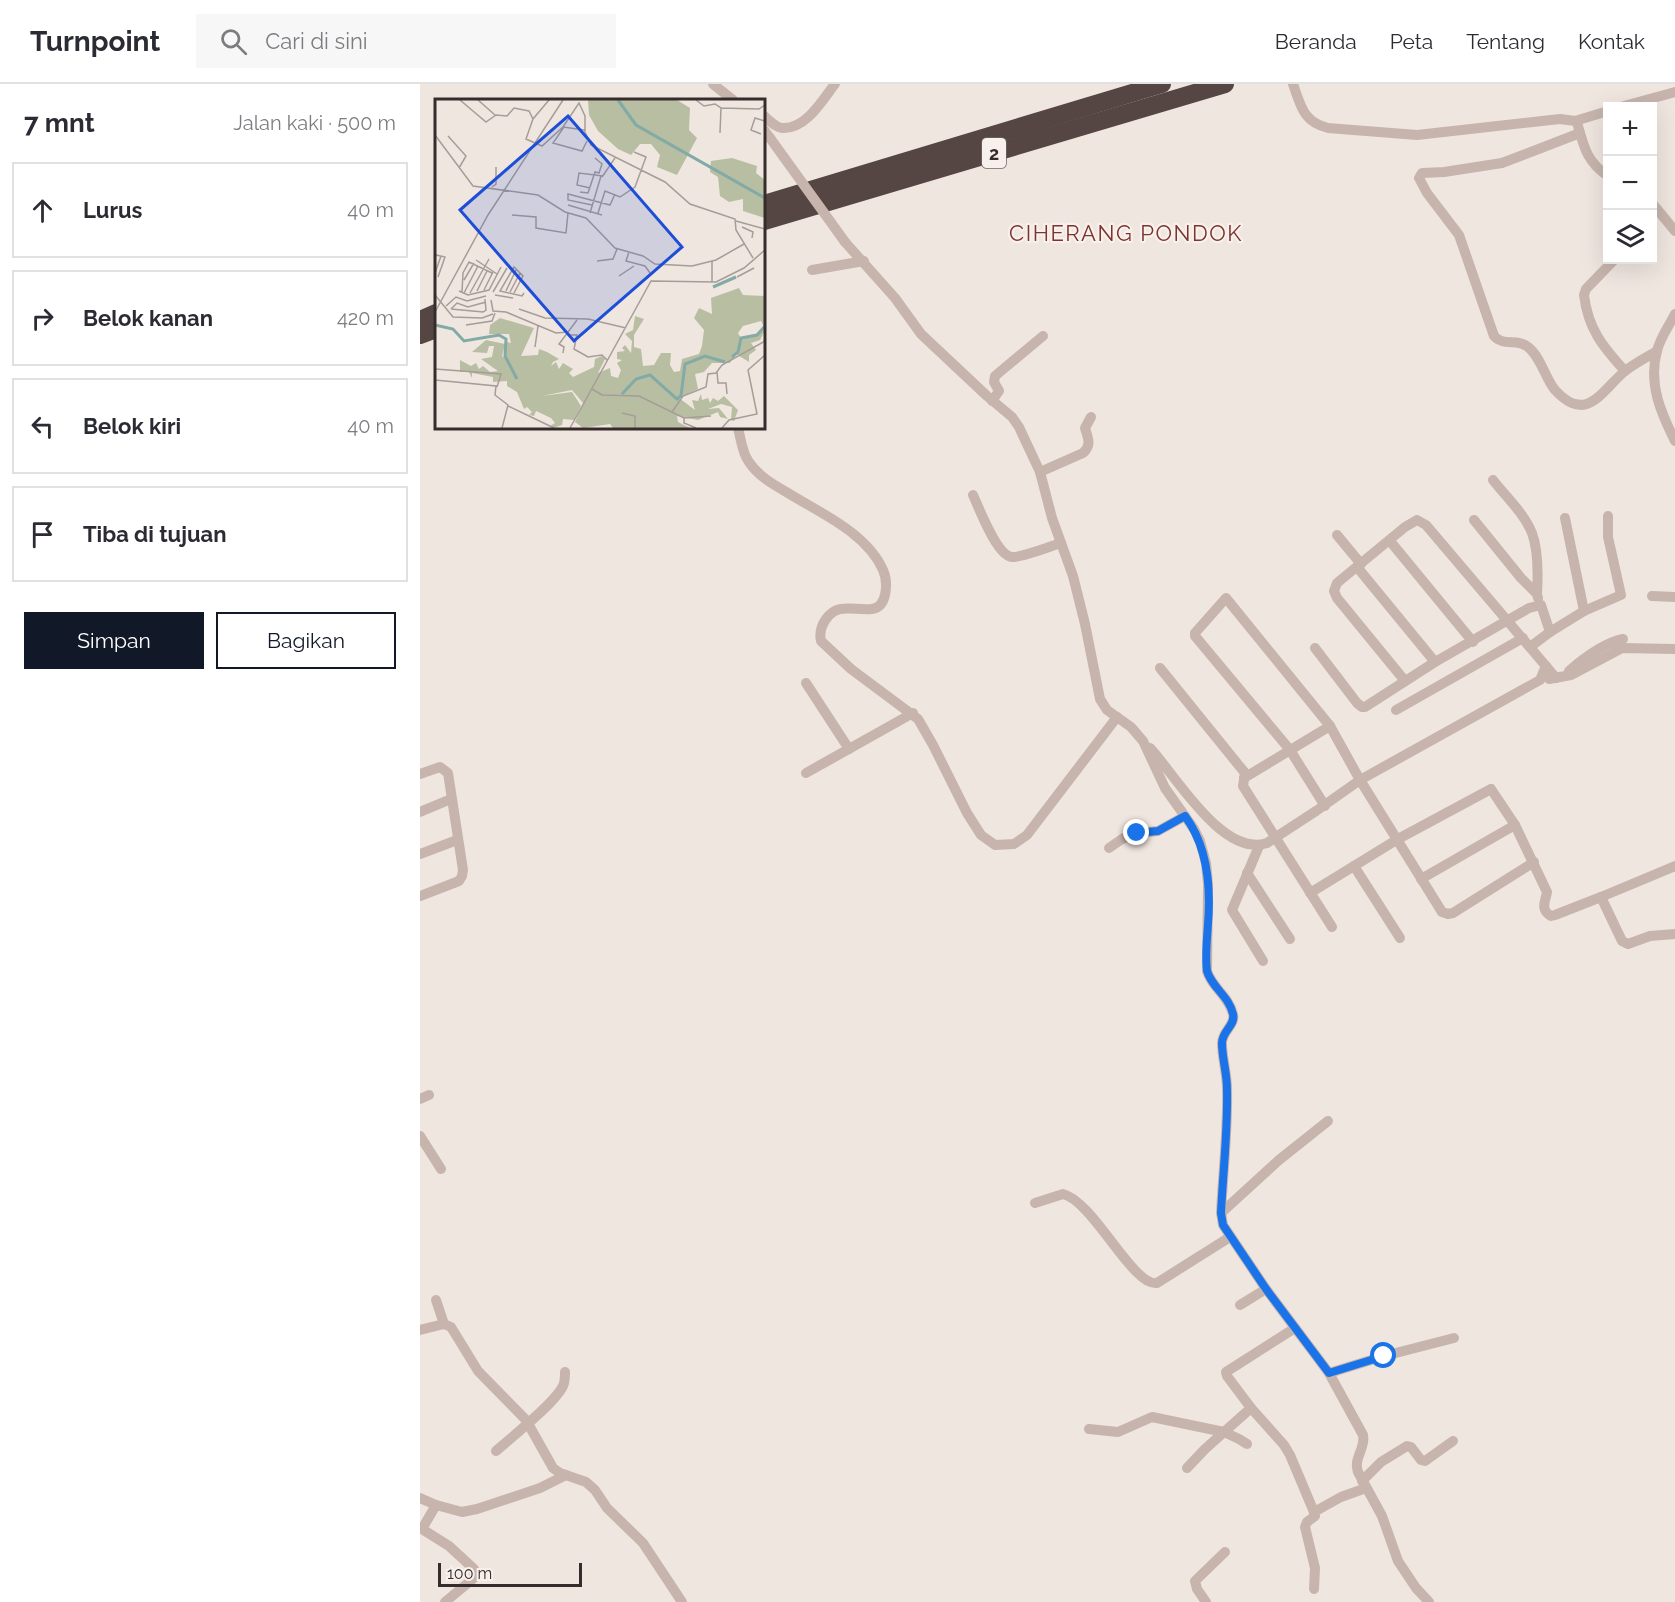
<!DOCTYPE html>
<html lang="id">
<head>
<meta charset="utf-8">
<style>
	body { margin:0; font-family:Raleway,sans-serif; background:#f7f7f7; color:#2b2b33 }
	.controls { position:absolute; right:18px; top:18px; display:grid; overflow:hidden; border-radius:0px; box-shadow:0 6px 24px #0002 }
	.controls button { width:54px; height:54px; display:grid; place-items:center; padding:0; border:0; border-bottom:2px solid #e1e1e2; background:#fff; color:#2b2b33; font:30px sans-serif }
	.scale { position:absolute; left:18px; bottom:15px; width:144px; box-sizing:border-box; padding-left:6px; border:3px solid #362c2b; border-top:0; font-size:16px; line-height:21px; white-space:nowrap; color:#362c2b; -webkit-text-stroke:4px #f8f0ec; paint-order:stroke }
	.stop { position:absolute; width:18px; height:18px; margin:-14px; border:4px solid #1a73e8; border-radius:50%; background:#fff }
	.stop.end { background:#1a73e8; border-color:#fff; box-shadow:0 2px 6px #0008 }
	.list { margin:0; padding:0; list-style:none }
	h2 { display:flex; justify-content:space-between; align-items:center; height:78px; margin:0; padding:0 24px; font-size:26px }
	h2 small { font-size:20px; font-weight:400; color:#7c7c81 }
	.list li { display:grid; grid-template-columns:39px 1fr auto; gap:18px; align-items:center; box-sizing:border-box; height:96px; margin:0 12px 12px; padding:0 12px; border:2px solid #e1e1e2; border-radius:0px }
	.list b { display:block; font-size:22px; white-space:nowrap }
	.list em { font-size:20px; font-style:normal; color:#7c7c81 }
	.actions { display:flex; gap:12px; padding:18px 24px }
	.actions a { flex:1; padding:14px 0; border:2px solid #111827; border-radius:0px; text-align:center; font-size:21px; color:#111827 }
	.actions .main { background:#111827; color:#fff }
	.icon { flex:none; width:33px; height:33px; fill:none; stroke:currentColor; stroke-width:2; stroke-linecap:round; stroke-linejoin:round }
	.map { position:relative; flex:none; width:1255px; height:1518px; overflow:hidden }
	header { display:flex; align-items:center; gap:36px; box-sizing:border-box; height:84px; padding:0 30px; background:#fff; border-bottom:2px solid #e1e1e2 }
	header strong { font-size:28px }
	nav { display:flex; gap:33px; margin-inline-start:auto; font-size:21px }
	.search { width:420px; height:54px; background:#f7f7f7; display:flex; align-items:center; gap:15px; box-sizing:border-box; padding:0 21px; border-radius:0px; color:#7c7c81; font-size:22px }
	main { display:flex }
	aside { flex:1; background:#fff }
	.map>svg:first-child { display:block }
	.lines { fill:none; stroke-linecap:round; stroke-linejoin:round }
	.street { stroke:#c7b5ad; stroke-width:10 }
	.highway { stroke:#564643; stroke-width:18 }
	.street-bridge { stroke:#c7b5ad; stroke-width:10 }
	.route { stroke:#1a73e8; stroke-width:8 }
	.labels { text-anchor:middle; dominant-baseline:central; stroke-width:4.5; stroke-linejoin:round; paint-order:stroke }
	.shield { fill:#f8f0ec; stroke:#706765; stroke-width:1.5 }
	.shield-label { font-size:18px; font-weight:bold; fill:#362c2b }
	.quarter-label { font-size:22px; letter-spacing:1.5px; fill:#7c342d; stroke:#f8f0ec }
	.inset-river { fill:none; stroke:#82aaa6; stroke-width:3 }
	.inset-road { fill:none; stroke:#a69c98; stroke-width:1.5 }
	.view { fill:#1d4ed8; fill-opacity:0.15; stroke:#1d4ed8; stroke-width:3 }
	.inset-edge { fill:none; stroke:#362c2b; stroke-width:3 }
</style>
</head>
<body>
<header>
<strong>Turnpoint</strong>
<div class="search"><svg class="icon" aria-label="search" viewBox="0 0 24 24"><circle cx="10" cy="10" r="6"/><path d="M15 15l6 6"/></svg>Cari di sini</div>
<nav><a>Beranda</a><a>Peta</a><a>Tentang</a><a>Kontak</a></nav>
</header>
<main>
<aside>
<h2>7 mnt<small>Jalan kaki · 500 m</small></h2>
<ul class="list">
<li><svg class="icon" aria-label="ahead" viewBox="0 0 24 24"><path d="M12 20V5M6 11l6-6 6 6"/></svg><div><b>Lurus</b></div><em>40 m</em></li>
<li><svg class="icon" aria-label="right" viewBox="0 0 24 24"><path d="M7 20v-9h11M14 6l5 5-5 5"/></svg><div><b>Belok kanan</b></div><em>420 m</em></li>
<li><svg class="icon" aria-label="left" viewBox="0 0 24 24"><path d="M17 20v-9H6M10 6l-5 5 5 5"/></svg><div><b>Belok kiri</b></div><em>40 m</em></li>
<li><svg class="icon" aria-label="arrive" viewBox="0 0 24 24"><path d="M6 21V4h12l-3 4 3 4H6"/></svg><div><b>Tiba di tujuan</b></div></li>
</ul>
<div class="actions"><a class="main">Simpan</a><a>Bagikan</a></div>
</aside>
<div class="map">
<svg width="1255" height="1518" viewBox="0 0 1255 1518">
	<rect width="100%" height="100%" fill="#f0e6e0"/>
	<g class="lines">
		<!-- street -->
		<g class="street">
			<path d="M293 0 313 16"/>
			<path d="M873 0C881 22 883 38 908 44L997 51 1140 35 1155 37 1188 27"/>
			<path d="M1204 22 1255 8"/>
			<path d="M344 32C349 36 357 45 364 44 387 44 403 15 415 0"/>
			<path d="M1158 42C1164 64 1168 79 1188 92"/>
			<path d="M344 46 350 54"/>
			<path d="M1160 49 1082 79 1024 88 1002 89 999 94 1007 109 1039 151 1074 252C1084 263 1097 254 1108 263 1121 273 1125 294 1135 306 1167 341 1182 306 1205 287 1215 279 1227 273 1237 267"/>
			<path d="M1232 119 1255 147"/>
			<path d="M425 158 475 214 501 250 567 312 592 333 599 343 620 388 632 434 653 492 665 540 680 615 687 626 711 643 723 657 745 704 774 745 780 757 786 779 788 800 787 887C792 904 809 912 813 930 816 941 802 947 802 959 802 974 807 989 807 1005 808 1047 803 1087 801 1129L803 1141 846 1205 909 1289 943 1351C946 1364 933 1374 938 1388L962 1432 978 1477 996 1504 1009 1518"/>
			<path d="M1194 176 1166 205 1164 211C1168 245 1183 263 1205 287"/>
			<path d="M392 186 444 177"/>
			<path d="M1255 230C1249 242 1240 254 1237 267 1228 300 1241 329 1255 357"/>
			<path d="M572 317 579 307 574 298 575 292 623 252"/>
			<path d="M318 344C321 355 322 369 329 378 338 392 354 401 368 409 400 429 447 449 463 486 468 497 468 523 452 525 434 527 418 518 406 535 401 542 399 548 401 557L431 585 498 635 513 661 547 729 561 751 575 761 594 760 607 751 697 633"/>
			<path d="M620 388 663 369C672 361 668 354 665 344L671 333"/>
			<path d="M1073 396C1086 413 1104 429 1112 449 1118 465 1118 493 1117 510"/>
			<path d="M553 411C559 424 577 472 592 473 601 474 631 462 641 459"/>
			<path d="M1145 434 1164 527"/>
			<path d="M1054 436 1101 494 1117 510 1118 514"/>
			<path d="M917 451 941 480"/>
			<path d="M970 457 1053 558"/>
			<path d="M937 483 1015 578"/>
			<path d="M1232 512 1255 513"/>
			<path d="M1110 563 1130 548"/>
			<path d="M895 564 937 619 942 623H945L1015 578 1109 524 1121 521 1130 548 1164 527 1201 511 1188 453V432"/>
			<path d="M740 584 825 689 823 702 912 843"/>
			<path d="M1149 587C1164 574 1184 559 1203 555"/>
			<path d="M1129 595 1151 591 1202 564 1255 565"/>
			<path d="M985 597 917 514 914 507 917 499 985 443 997 436 1006 441 1136 594"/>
			<path d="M386 599 429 665"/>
			<path d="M976 626 1103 554"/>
			<path d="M730 664C756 692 803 774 847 759L896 727 940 696 1120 596 1126 582"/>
			<path d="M386 689 493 629"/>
			<path d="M0 690 20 683 28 689 43 786 42 792 39 797 0 812"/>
			<path d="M824 694 910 642"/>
			<path d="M905 722 870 666 775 552V549L806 514 910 642 940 696 1022 828 1028 830 1033 829 1114 778"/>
			<path d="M0 728 31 715"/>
			<path d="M839 762 812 826 843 877"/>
			<path d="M689 764 702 755 717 749 738 747 765 732"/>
			<path d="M0 770 37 756"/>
			<path d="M934 782 980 854"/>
			<path d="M827 789 870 855"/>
			<path d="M1001 795 1095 741"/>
			<path d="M890 809 978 755 1071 705 1095 741 1127 808C1125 819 1120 825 1131 832L1135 831 1181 813 1202 857 1208 860 1230 852 1255 850"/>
			<path d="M1181 813 1255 782"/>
			<path d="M0 1015 9 1011"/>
			<path d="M0 1052 21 1085"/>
			<path d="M615 1119 643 1110C673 1117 713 1203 737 1199L810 1153"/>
			<path d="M801 1129 859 1076 908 1037"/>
			<path d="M16 1216 24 1240"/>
			<path d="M820 1221 846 1205"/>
			<path d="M875 1244 806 1288 807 1292 831 1324 864 1361 870 1371 894 1428 895 1432 887 1438 885 1443 895 1484 894 1505"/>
			<path d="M0 1246 24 1240 31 1243 58 1287 106 1336 133 1384 140 1389 166 1398 175 1406 187 1424 223 1459 262 1518"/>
			<path d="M909 1289 964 1272 1034 1254"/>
			<path d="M669 1345 698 1348 732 1333 804 1348 819 1355 827 1360"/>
			<path d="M76 1367C92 1353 135 1319 143 1302 145 1298 145 1292 145 1288"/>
			<path d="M767 1384 785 1365 831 1324"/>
			<path d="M942 1397 961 1378 987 1362 991 1363 1001 1376 1005 1377 1033 1357"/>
			<path d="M0 1414 16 1421"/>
			<path d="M894 1428 921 1413 946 1404"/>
			<path d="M0 1444 2 1445 16 1421 42 1428 57 1425 120 1404 146 1391"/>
			<path d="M2 1445 29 1462 54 1485V1494L25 1518"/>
			<path d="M786 1518 777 1505 775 1497 805 1468"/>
		</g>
		<!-- highway -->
		<g class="highway">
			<path d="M344 120 742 0"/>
			<path d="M344 137 805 0"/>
			<path d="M0 236 16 229"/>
			<path d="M0 251 16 245"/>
		</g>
		<!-- street-bridge -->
		<path class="street-bridge" d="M350 54 425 158"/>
	</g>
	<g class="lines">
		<!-- route -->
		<path class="route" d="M717 749 738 747 765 732C788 763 791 803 788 840 787 856 785 872 787 887 792 904 809 912 813 930 816 941 802 947 802 959 802 974 807 989 807 1005 808 1047 803 1087 801 1129L803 1141 846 1205 909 1289 964 1272"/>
	</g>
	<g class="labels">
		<!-- shield labels -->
		<rect class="shield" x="562" y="54" width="24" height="30" rx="4.5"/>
		<g class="shield-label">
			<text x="574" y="69">2</text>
		</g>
		<!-- quarter labels -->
		<g class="quarter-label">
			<text x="706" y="149">CIHERANG PONDOK</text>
		</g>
	</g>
	<!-- overview -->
	<g transform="translate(15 15)">
		<rect width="330" height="330" fill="#f0e6e0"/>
		<path d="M153 1H242L255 9 254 31 262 39 242 76 222 68 225 56 216 45H205L196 56 183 50 163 32 154 16ZM297 59 322 67 321 74 330 81V119L308 112V100L294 103 285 97 283 78 275 73 276 62ZM304 189 308 196 330 197V230L326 222 308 227 303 234 306 239 317 238 330 231 325 241 316 244 321 251 314 256V263L301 255 295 264H277L269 273 260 275 263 290 244 299 260 311 257 301 263 302 266 295 267 301 273 299 275 304 278 299 283 302 289 297 303 311 299 322 296 321 297 308 286 305 273 310 284 309 293 320 285 318 283 313 263 321 242 317 243 323 255 329H178L175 325 148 329 140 323 148 304 137 291 107 297 137 293 146 307 139 321 128 320 127 326 118 329 115 327 120 324 116 319 101 312 99 317 94 316 97 313 92 308 89 310 82 293 72 287V282L58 283V278L37 274V279L34 273H25V261L36 267 41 264 44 270 48 267 55 273 63 272 46 260 57 258 59 247H54L52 254 37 253 51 241 70 245 67 257 73 261 70 254 72 243 76 244 74 235H54L55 226 65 219 99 229 86 257 103 256 104 250 112 253 124 260 118 263 116 267 121 263 124 270 128 264 138 270 134 274 138 278 159 268 160 260 167 257 170 260 163 274 175 269 176 277 183 279 186 271 182 264 187 261 182 260V253L190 252 187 249 190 246 196 254 197 242 190 235 198 231 200 217 209 220 199 236V248L206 250 208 267 219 266 226 254H236L235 266 239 273 245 272 247 260 264 255 267 247 269 231 259 219 264 209 277 215 276 199Z" fill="#b8bea1"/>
		<path class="inset-river" d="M183 1 201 26 330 99M278 188 301 178M0 226 18 230 29 242 64 236 71 240 70 257 82 280M297 258 303 253 306 239 322 236 330 227M187 295 201 280 215 276 242 300 246 297 250 265 270 257 290 263"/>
		<path class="inset-road" d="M25 1 51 23 61 16 72 17 79 9 94 12 98 20M43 1 60 16M114 1 98 20 91 40 107 47 128 28 144 4 150 17V32M261 1 269 7 280 5 286 9 285 34M286 9 324 10 330 6M128 28 149 31 156 46 230 83 255 105 300 120 301 131 318 159M129 28 118 44 147 52 152 42M326 35 316 31 320 19 330 22M0 36 38 87 103 96 130 113 151 119 180 149 208 157 220 165 257 167 281 161 309 145M13 37 31 57 24 69M167 78 180 59M57 88 61 85V68M155 89 142 86 144 74 168 77M145 93 153 94 160 73 164 74 167 65 160 59M133 106 167 116M157 106 133 101V95L175 106 180 95M155 114 166 77M163 114 170 92 185 98 200 88 211 58 199 53M77 116 101 118V129L131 134 133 114M301 122 330 130M307 128 318 133 317 139M194 153 191 162 210 167 215 174M0 160 1 156 10 158 3 178M41 161 62 175M162 162 178 160 182 150M0 174 6 157M184 177 199 167M302 178 319 169M29 181 39 164M277 183V162M49 191 58 173M24 192 33 196 54 191 66 168M42 192 52 172M71 192 81 171M27 193 28 174 34 163 57 174M58 193 72 169M75 193 85 174M29 194 43 167M35 194 54 160M79 194 88 177 79 168 65 192 87 197 89 194M0 196 18 218 47 219 58 215M60 196 78 199M56 201 58 212 71 213 121 234 133 233M11 207 21 198 32 202 51 197M16 210 48 213 51 211 50 200M16 210 22 204 33 208 51 203M84 210 110 219 153 220 191 229M0 213 53 116 128 1M31 226 57 222 60 214M134 236H142L139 250 153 258 167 256 172 261M100 248 103 227M128 254 129 248 124 245 142 221M0 270 66 275 62 288M282 273 283 284H291L292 295M0 281 61 287 60 296 73 306 67 329M157 290 167 296 204 297 249 319 276 317M73 307 119 329M144 313 216 182 281 183 309 169 330 151M237 313 248 297 271 288 273 275 281 274 287 266 330 242M187 314 200 317V329M249 319V324L261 329M135 329 145 311M287 329 294 321 322 315 313 271 330 256"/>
		<path class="view" d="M133 17 247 148 139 242 25 111Z"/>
		<rect width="330" height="330" class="inset-edge"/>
	</g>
</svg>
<div class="controls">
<button>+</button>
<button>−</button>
<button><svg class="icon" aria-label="layers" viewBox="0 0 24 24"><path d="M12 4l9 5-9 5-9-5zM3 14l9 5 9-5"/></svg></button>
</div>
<div class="scale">100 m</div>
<div class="stop" style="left:964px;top:1272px"></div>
<div class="stop end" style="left:717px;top:749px"></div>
</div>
</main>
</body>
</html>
